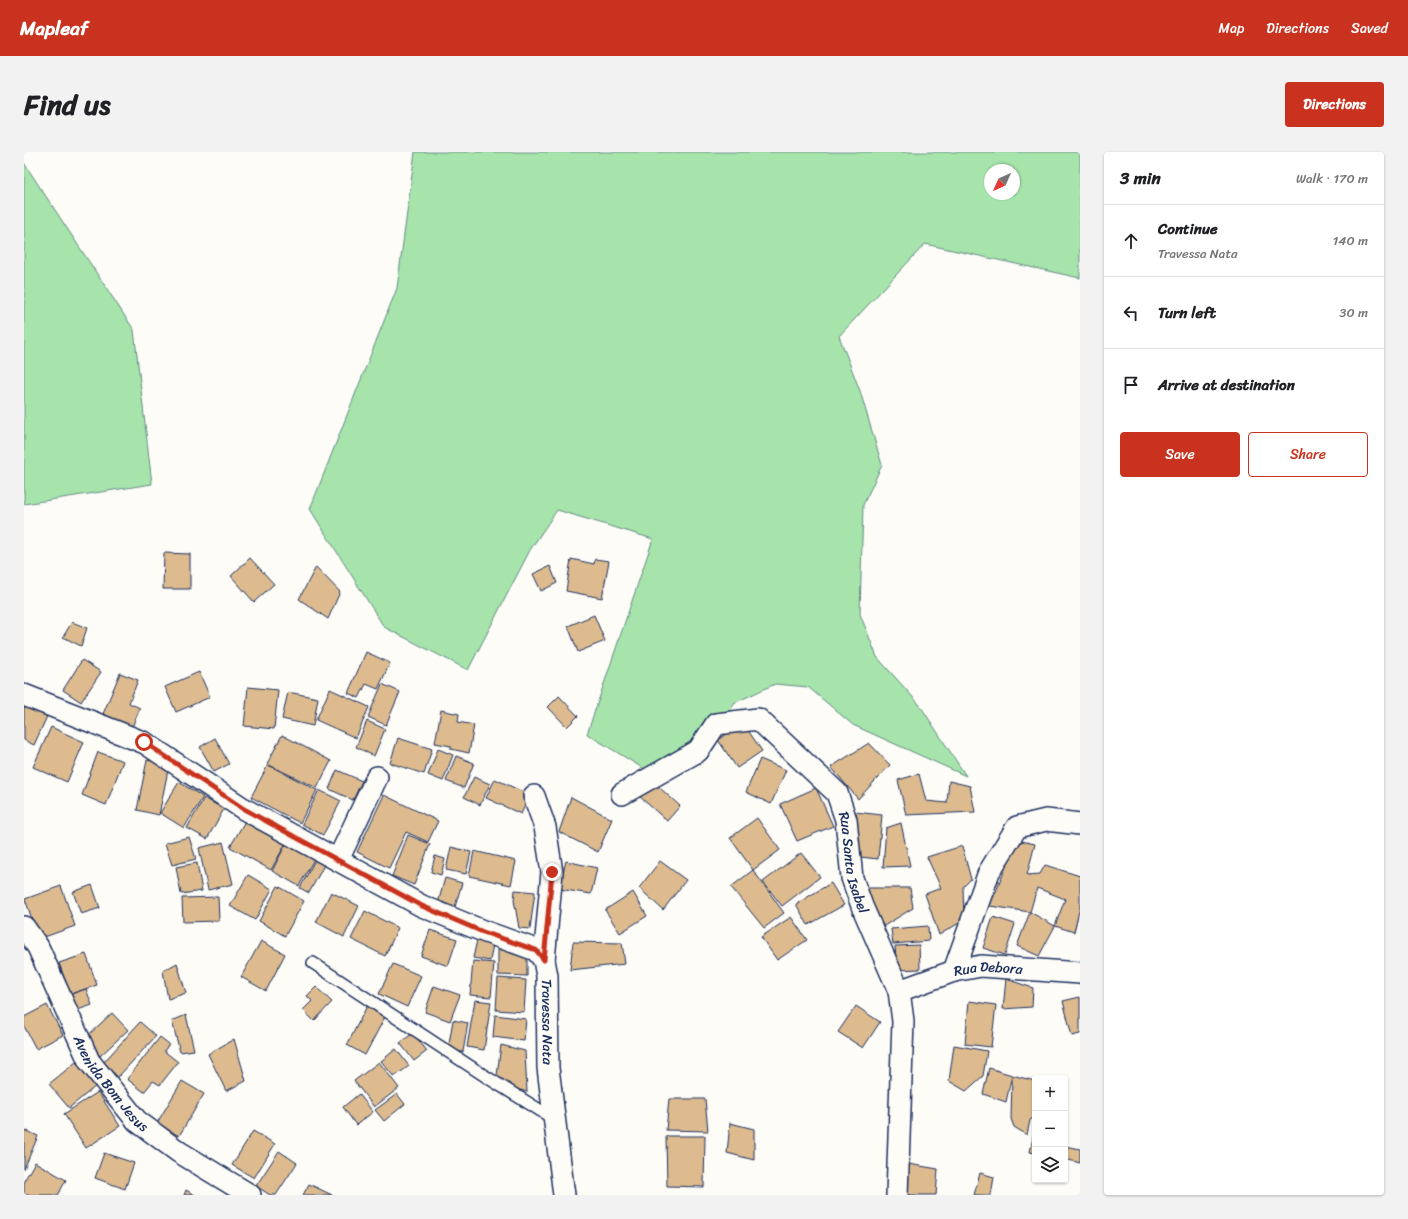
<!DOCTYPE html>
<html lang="en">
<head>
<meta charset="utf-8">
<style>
	body { margin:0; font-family:Sriracha,sans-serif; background:#f2f2f2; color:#202124 }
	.controls { position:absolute; right:12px; bottom:12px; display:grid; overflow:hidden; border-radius:4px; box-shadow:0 1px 3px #0004 }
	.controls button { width:36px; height:36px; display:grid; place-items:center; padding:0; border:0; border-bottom:1px solid #e0e0e0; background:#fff; color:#202124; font:20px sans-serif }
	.compass { position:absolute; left:960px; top:12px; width:36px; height:36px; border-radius:50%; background:#fff; box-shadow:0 1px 3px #0004; rotate:225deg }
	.stop { position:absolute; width:12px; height:12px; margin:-9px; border:3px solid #c8321e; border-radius:50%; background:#fff }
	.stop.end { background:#c8321e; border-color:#fff; box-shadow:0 1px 4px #0008 }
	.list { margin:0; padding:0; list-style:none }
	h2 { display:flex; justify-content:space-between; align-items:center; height:52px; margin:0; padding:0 16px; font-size:17px }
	h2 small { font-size:13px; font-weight:400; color:#757577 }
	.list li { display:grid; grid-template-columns:26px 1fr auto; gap:12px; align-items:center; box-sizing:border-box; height:72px; padding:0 16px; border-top:1px solid #e0e0e0 }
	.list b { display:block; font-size:15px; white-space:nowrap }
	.list p { margin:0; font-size:13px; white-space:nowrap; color:#757577 }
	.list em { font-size:13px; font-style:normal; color:#757577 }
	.actions { display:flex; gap:8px; padding:12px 16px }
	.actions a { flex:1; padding:9px 0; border:1px solid #c8321e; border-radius:4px; text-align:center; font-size:14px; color:#c8321e }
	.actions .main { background:#c8321e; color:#fff }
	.icon { flex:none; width:22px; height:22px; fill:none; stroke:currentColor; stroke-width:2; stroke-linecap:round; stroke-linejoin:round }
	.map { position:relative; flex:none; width:1056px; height:1043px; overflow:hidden; border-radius:4px }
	header { display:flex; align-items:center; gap:24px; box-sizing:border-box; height:56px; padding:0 20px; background:#c8321e; color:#fff }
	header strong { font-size:19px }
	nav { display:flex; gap:22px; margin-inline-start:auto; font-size:14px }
	.intro { display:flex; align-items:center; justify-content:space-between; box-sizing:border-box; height:96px; padding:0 24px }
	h1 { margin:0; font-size:28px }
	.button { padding:10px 18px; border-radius:4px; background:#c8321e; color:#fff; font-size:14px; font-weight:700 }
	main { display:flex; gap:24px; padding:0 24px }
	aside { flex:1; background:#fff; border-radius:4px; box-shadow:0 1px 3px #0004 }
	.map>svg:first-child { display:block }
	.green { fill:#a7e4ab; stroke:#618a84; fill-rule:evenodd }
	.building { fill:#ddbb8f; stroke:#1b2f5e }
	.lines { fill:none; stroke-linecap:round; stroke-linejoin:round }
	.lane-casing { stroke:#1b2f5e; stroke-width:14 }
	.street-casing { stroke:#1b2f5e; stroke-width:24 }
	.lane { stroke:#fdfcf7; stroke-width:11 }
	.street { stroke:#fdfcf7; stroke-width:21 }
	.route { stroke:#c8321e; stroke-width:5 }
	.labels { text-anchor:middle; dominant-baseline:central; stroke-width:3; stroke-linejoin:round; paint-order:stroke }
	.street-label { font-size:14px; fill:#1b2f5e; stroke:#fdfcf7 }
</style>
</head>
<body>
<header>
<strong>Mapleaf</strong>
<nav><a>Map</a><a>Directions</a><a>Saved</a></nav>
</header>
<div class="intro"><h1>Find us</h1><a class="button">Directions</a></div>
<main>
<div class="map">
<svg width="1056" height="1043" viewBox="0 0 1056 1043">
	<rect width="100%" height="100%" fill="#fdfcf7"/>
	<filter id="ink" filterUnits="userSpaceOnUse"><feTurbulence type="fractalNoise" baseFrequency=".025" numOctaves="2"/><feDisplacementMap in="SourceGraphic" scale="8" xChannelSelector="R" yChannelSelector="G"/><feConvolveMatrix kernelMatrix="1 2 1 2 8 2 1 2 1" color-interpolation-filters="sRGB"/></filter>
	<g filter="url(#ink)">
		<!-- green -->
		<g class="green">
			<path d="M391 0H1056V126L901 92 815 184 836 239 858 313 839 353 836 462 853 505 895 552 942 624 829 573 784 535 751 532 710 551 694 588 678 607 630 623 563 582 629 387 533 358 506 398 444 518 360 475 286 357 373 136ZM966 18H990V42H966Z"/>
			<path d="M0 11 110 178 128 332 0 352Z"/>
		</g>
		<!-- building -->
		<g class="building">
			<path d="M140 401 166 402V437H139Z"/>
			<path d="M226 406 250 432 230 450 207 424Z"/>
			<path d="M547 407 570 412 571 407 585 409 578 446 542 439Z"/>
			<path d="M526 414 533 431 517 439 509 422Z"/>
			<path d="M292 415 316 440 304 467 275 447Z"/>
			<path d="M570 463 581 489 554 500 544 474Z"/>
			<path d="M48 470 63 476 57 494 39 485Z"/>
			<path d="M342 500 366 511 354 537 342 532 335 546 324 541Z"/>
			<path d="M58 508 77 520 57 550 39 538Z"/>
			<path d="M175 520 186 545 152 560 141 535Z"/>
			<path d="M96 521 114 528 105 551 116 556 108 575 79 562Z"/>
			<path d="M358 532 376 540 362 573 344 565Z"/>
			<path d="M224 535 254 538 250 577 220 574Z"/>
			<path d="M306 537 345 555 332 586 292 568Z"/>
			<path d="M264 540 294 546 289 574 258 567Z"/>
			<path d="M535 544 554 564 543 575 524 555Z"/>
			<path d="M0 549 25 560 10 593 0 588Z"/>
			<path d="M417 558 435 562 434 570 450 573 445 601 427 597V594L411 591Z"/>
			<path d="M343 569 361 577 350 604 332 595Z"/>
			<path d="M719 571 738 599 713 616 694 588Z"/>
			<path d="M27 575 60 590 43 630 9 615Z"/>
			<path d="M258 583 307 609 293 636 243 612Z"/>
			<path d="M191 586 205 612 190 620 176 595Z"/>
			<path d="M374 586 408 597 400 622 366 611Z"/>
			<path d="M845 591 866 613 834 647 807 615Z"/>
			<path d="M414 597 429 603 419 629 404 623Z"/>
			<path d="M74 600 99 609 82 653 58 643Z"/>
			<path d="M432 604 450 611 440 636 422 629Z"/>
			<path d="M736 607 762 618 747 652 722 640Z"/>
			<path d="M123 608 145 613 135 663 113 658Z"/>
			<path d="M244 613 293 638 276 671 227 645Z"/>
			<path d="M313 618 338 629 329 648 305 637Z"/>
			<path d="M895 622 902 649 923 651 925 629 946 634 951 660 882 663 874 628Z"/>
			<path d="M450 625 466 632 456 653 440 645Z"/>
			<path d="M471 627 506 643 497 662 462 646Z"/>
			<path d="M627 628 656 654 643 669 614 643Z"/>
			<path d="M155 630 179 645 160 676 136 661Z"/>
			<path d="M792 636 809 674 773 689 756 652Z"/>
			<path d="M295 638 317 649 299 683 278 672Z"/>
			<path d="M360 643 414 669 404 690 382 680 365 716 333 700Z"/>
			<path d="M547 645 588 667 574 700 535 680Z"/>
			<path d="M180 646 200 657 183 687 163 676Z"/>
			<path d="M831 660 858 663 854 707 827 704Z"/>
			<path d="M733 666 756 698 729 718 706 686Z"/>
			<path d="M221 669 262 691 247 718 206 695Z"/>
			<path d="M877 671 886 714 859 715 862 676Z"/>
			<path d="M384 683 406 692 390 733 368 724Z"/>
			<path d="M165 685 172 707 148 713 141 691Z"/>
			<path d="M993 688 1011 692 1003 723 1016 722 1021 713 1056 724V755L1050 780 1031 774 1041 747 1013 736 1006 760 966 754Z"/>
			<path d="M199 690 209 732 184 738 175 696Z"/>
			<path d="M262 692 290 707 275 734 248 719Z"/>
			<path d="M938 694 947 727 939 735 940 768 915 783 901 742 917 736 903 705Z"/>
			<path d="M427 695 447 700 442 722 422 718Z"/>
			<path d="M450 699 492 709 487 733 445 724Z"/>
			<path d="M777 701 796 725 758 754 739 730Z"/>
			<path d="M411 704 421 707 417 723 407 720Z"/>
			<path d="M291 708 300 713 285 741 276 736Z"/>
			<path d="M542 709 573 716 567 742 535 737Z"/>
			<path d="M636 709 662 728 639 758 615 736Z"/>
			<path d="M173 711 178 739 157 742 152 715Z"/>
			<path d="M729 718 760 761 740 776 707 735Z"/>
			<path d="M224 723 248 737 231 768 206 754Z"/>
			<path d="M421 726 438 731 431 755 414 751Z"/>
			<path d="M807 731 820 753 784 773 772 752Z"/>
			<path d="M68 733 76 756 57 762 49 740Z"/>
			<path d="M37 734 51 774 15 787 1 747Z"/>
			<path d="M254 734 280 749 261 784 235 769Z"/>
			<path d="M840 736H886L889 756 855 777Z"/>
			<path d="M491 738 511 740 506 777 495 776 490 748Z"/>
			<path d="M307 740 335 754 320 785 292 770Z"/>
			<path d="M609 740 623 764 596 781 581 758Z"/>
			<path d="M194 745 195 769 159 770 158 746Z"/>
			<path d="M341 759 374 776 361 804 327 787Z"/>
			<path d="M1006 760 1031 774 1015 804 993 794Z"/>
			<path d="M767 765 783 788 753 808 737 785Z"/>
			<path d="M969 765 991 772 981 803 959 796Z"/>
			<path d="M904 774 905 789 869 792 867 777Z"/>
			<path d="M406 778 433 787 424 814 397 804Z"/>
			<path d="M453 788 469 792 466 809 449 806Z"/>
			<path d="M237 789 261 802 242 839 217 825Z"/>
			<path d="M549 790 598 791 601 812 546 818Z"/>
			<path d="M895 793 896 817 873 818 871 794Z"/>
			<path d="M474 797 503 803V824L474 823Z"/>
			<path d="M62 802 73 833 46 842 35 811Z"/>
			<path d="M449 809 470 811 467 845 446 843Z"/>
			<path d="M153 811 162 841 144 847 139 819Z"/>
			<path d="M369 812 397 824 383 855 355 842Z"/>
			<path d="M474 826 502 828 500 860 472 858Z"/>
			<path d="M982 827 1009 836 1008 855 979 857Z"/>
			<path d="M410 834 436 843 426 869 401 860Z"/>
			<path d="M292 835 308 850 290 869 279 858 288 849 283 844Z"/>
			<path d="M62 837 68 853 48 860 42 844Z"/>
			<path d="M1056 845V882L1048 884 1039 849Z"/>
			<path d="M451 848 467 850 460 898 443 895Z"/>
			<path d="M945 849 972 853 967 895 941 892Z"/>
			<path d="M23 853 39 883 12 897 0 874V865Z"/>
			<path d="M343 854 362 863 341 903 323 893Z"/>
			<path d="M832 854 856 870 839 896 814 880Z"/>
			<path d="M88 861 104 878 76 904 60 887Z"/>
			<path d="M162 863 170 898 156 900 148 869Z"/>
			<path d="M471 863 502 867 500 889 469 885Z"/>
			<path d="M429 868 444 871 439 900 424 898Z"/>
			<path d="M116 870 132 884 94 925 79 911Z"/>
			<path d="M389 881 403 899 390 909 376 891Z"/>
			<path d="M136 885 145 892 140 899 154 910 136 933 129 929 120 940 103 927Z"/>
			<path d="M210 887 222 929 202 939 184 902Z"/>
			<path d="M477 893 501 899 503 940 472 931Z"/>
			<path d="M930 893 963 899 959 924 942 939 925 929Z"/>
			<path d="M372 897 385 914 370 925 357 909Z"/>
			<path d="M52 910 72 934 45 956 25 932Z"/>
			<path d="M355 910 375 936 350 955 330 929Z"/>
			<path d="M965 916 988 923 982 950 959 942Z"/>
			<path d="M988 923 1011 929V965L1006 968 1003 983 990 975 987 967Z"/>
			<path d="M158 929 180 942 155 984 133 971Z"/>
			<path d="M74 940 96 974 62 996 40 962Z"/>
			<path d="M335 942 349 960 332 973 319 955Z"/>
			<path d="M373 942 381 952 360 969 351 958Z"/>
			<path d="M645 947H681L684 979 642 978Z"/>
			<path d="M706 971 730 977V1008L703 1001Z"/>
			<path d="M1011 977V1001L1006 1000Z"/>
			<path d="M0 978 14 984 0 1017Z"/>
			<path d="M229 979 251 992 230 1026 208 1013Z"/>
			<path d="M642 984H681L680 1035 643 1034Z"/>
			<path d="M1041 994 1056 997V1011L1041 1007Z"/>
			<path d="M255 999 273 1011 252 1043H246L232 1034Z"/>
			<path d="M80 1001 110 1011 101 1037 71 1026Z"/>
			<path d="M11 1010 42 1028 34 1043H0V1029Z"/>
			<path d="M878 1011 914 1017 912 1043H879Z"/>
			<path d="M956 1021 970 1025 967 1043H950Z"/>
			<path d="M285 1032 308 1043H279Z"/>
			<path d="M162 1038 171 1043H160Z"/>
		</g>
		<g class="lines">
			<defs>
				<path id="lane" d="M289 811 461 924 530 967"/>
				<g id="street">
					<path id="s1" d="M0 543 121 591 220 657 398 754 459 779 512 798 520 808 523 824 524 916 540 1043"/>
					<path id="s2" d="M598 642 674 599 692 572 734 567 813 641 822 668 828 726 838 754 875 839 879 869 873 1043"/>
					<path d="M510 644 521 675 528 720 520 808"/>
					<path d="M314 708 353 625"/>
					<path id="s3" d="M0 775 14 795 65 909 113 969 155 1000 226 1043"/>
					<path d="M930 819 965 720 993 675 1022 668 1056 672"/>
					<path id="s4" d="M875 839 930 819 957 814 1056 821"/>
				</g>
			</defs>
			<!-- lane casing -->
			<use href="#lane" class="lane-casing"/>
			<!-- street casing -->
			<use href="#street" class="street-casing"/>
			<!-- lane -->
			<use href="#lane" class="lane"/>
			<!-- street -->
			<use href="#street" class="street"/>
		</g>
	</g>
	<g class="lines" filter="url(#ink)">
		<!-- route -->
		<path class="route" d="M120 590 220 657 398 754 459 780 512 798 520 808 528 720"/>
	</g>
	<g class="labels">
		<!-- street labels -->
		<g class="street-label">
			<text stroke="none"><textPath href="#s2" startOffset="342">Rua Santa Isabel</textPath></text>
			<text stroke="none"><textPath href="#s4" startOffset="93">Rua Debora</textPath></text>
			<text stroke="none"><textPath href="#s1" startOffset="649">Travessa Nata</textPath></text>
			<text stroke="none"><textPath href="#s3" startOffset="180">Avenida Bom Jesus</textPath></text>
		</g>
	</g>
</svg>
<div class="controls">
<button>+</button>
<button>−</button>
<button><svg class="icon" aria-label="layers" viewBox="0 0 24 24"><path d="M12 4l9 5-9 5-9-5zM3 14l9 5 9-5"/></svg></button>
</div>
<svg class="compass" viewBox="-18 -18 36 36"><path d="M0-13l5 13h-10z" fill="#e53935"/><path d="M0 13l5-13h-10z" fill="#757577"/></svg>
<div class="stop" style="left:120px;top:590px"></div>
<div class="stop end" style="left:528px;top:720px"></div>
</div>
<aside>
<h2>3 min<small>Walk · 170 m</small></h2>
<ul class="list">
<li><svg class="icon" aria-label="ahead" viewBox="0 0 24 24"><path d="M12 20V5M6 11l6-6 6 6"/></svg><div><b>Continue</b><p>Travessa Nata</p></div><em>140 m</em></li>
<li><svg class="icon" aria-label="left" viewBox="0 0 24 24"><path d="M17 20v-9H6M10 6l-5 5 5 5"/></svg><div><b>Turn left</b></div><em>30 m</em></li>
<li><svg class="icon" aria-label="arrive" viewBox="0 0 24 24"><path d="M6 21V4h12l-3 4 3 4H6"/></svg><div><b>Arrive at destination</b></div></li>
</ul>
<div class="actions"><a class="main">Save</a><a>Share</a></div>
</aside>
</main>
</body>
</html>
